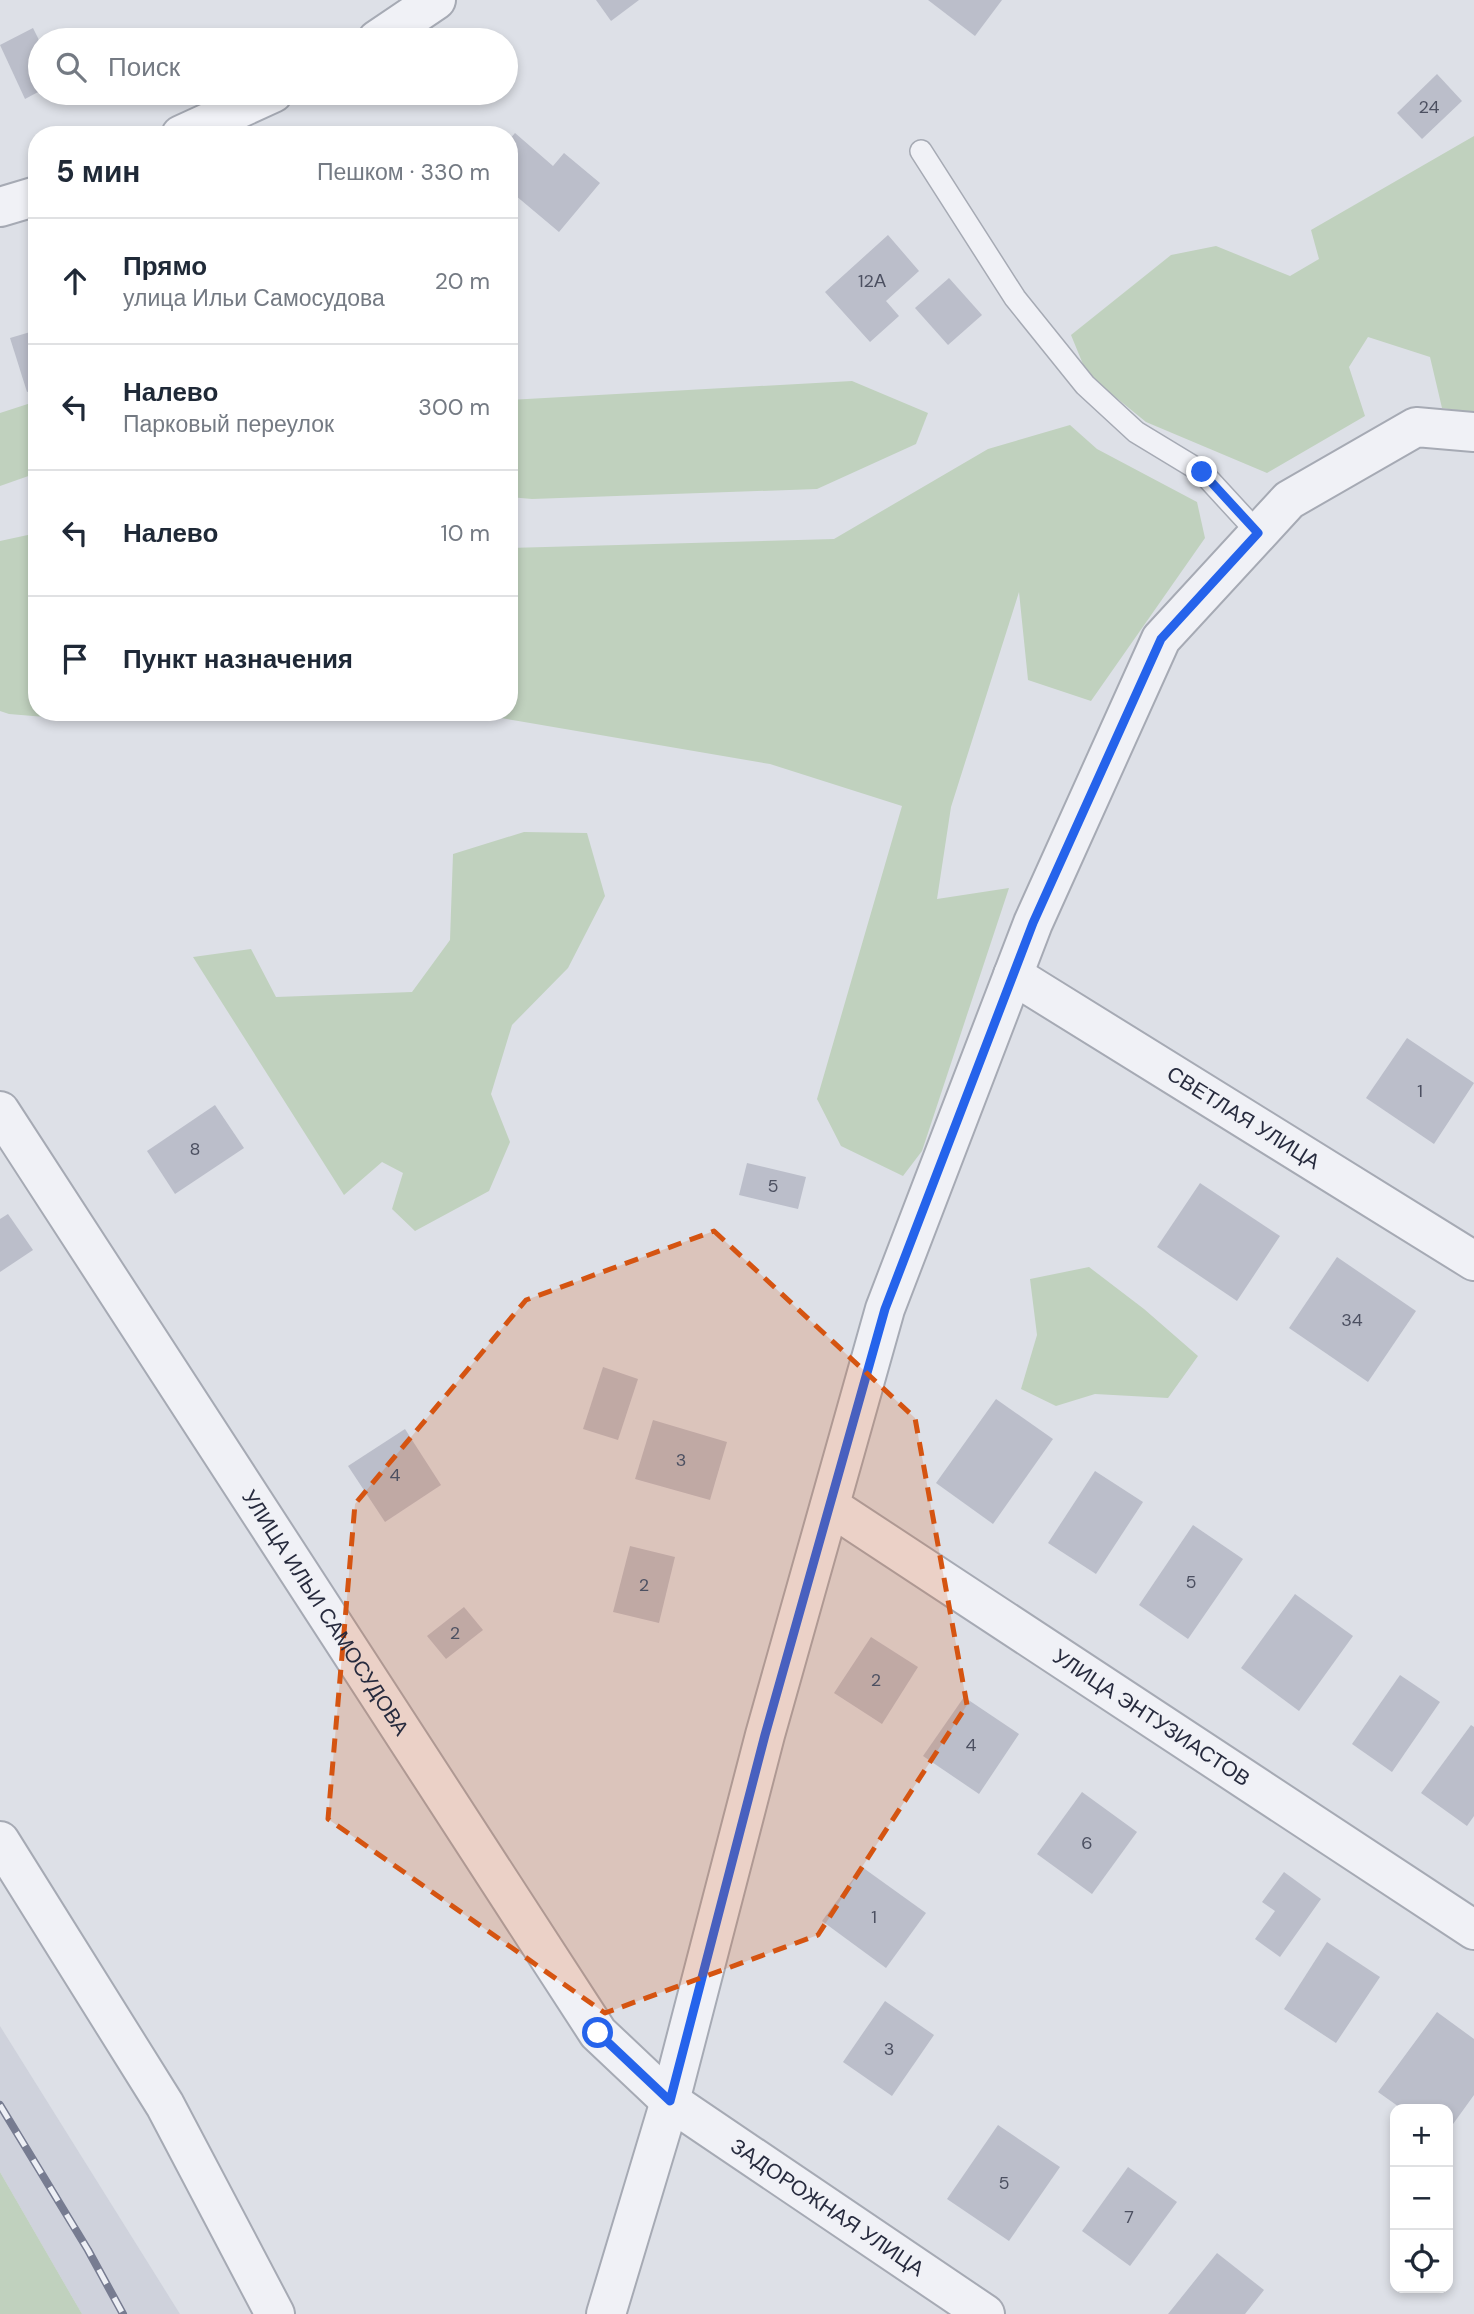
<!DOCTYPE html>
<html lang="ru">
<head>
<meta charset="utf-8">
<style>
	body { margin:0; font-family:"DM Sans",sans-serif; background:#f2f2f3; color:#1f2937 }
	.controls { position:absolute; right:21px; bottom:21px; display:grid; overflow:hidden; border-radius:14px; box-shadow:0 4px 10px #0003 }
	.controls button { width:63px; height:63px; display:grid; place-items:center; padding:0; border:0; border-bottom:2px solid #e0e1e3; background:#fff; color:#1f2937; font:35px sans-serif }
	.stop { position:absolute; width:21px; height:21px; margin:-16px; border:5px solid #2563eb; border-radius:50%; background:#fff }
	.stop.end { background:#2563eb; border-color:#fff; box-shadow:0 2px 7px #0008 }
	.list { margin:0; padding:0; list-style:none }
	h2 { display:flex; justify-content:space-between; align-items:center; height:91px; margin:0; padding:0 28px; font-size:30px }
	h2 small { font-size:23px; font-weight:400; color:#747a83 }
	.list li { display:grid; grid-template-columns:46px 1fr auto; gap:21px; align-items:center; box-sizing:border-box; height:126px; padding:0 28px; border-top:2px solid #e0e1e3 }
	.list b { display:block; font-size:26px; white-space:nowrap }
	.list p { margin:0; font-size:23px; white-space:nowrap; color:#747a83 }
	.list em { font-size:23px; font-style:normal; color:#747a83 }
	.icon { flex:none; width:38px; height:38px; fill:none; stroke:currentColor; stroke-width:2; stroke-linecap:round; stroke-linejoin:round }
	.map { position:relative; flex:none; width:1474px; height:2314px; overflow:hidden }
	.search { position:absolute; background:#fff; box-shadow:0 4px 10px #0003; left:28px; top:28px; width:490px; height:77px; display:flex; align-items:center; gap:18px; box-sizing:border-box; padding:0 24px; border-radius:38px; color:#747a83; font-size:26px }
	.panel { position:absolute; background:#fff; box-shadow:0 4px 10px #0003; left:28px; top:126px; width:490px; height:595px; border-radius:28px }
	.map>svg:first-child { display:block }
	.built { fill:#cfd2dc }
	.green { fill:#c0d1be }
	.building { fill:#bbbeca }
	.lines { fill:none; stroke-linecap:round; stroke-linejoin:round }
	.lane-casing { stroke:#a6aab4; stroke-width:24 }
	.street-casing { stroke:#a6aab4; stroke-width:42 }
	.lane { stroke:#f0f1f6; stroke-width:21 }
	.street { stroke:#f0f1f6; stroke-width:38 }
	.rail-casing { stroke:#777c91; stroke-width:8 }
	.rail { stroke:#edeff5; stroke-width:5; stroke-dasharray:16; stroke-linecap:butt }
	.route { stroke:#2563eb; stroke-width:9 }
	.marked { fill:#d55411; fill-opacity:0.2; stroke:#d55411; stroke-width:5; stroke-dasharray:14 9; stroke-linejoin:round }
	.labels { text-anchor:middle; dominant-baseline:central; stroke-width:6; stroke-linejoin:round; paint-order:stroke }
	.number-label { font-size:18px; fill:#4c5061 }
	.street-label { font-size:21px; fill:#272b3e; stroke:#edeff5 }
</style>
</head>
<body>
<div class="map">
<svg width="1474" height="2314" viewBox="0 0 1474 2314">
	<rect width="100%" height="100%" fill="#dde0e7"/>
	<!-- built -->
	<path class="built" d="M0 2026 180 2314H82L0 2172Z"/>
	<!-- green -->
	<g class="green">
		<path d="M1474 136V413L1442 408 1430 357 1368 337 1349 367 1365 416 1267 473 1146 422 1087 374 1071 335 1171 255 1216 246 1290 276 1319 259 1311 230Z"/>
		<path d="M852 381 928 413 916 444 817 489 532 499 509 497V400Z"/>
		<path d="M37 401V473L0 486V413Z"/>
		<path d="M1070 425 1097 449 1197 502 1205 538 1091 701 1028 680 1019 592 951 807 937 899 1009 888 922 1151 903 1176 841 1146 817 1099 902 806 770 764 495 717 487 712H509V548L834 539 988 449Z"/>
		<path d="M37 533V712H111L93 721 9 714 0 711V541Z"/>
		<path d="M524 832 587 833 605 896 568 968 512 1025 491 1094 510 1142 489 1191 415 1231 392 1209 403 1173 382 1162 344 1195 193 957 251 949 276 997 412 992 450 940 453 854Z"/>
		<path d="M1089 1267 1144 1309 1198 1356 1168 1398 1095 1394 1056 1406 1021 1389 1037 1335 1030 1279Z"/>
		<path d="M0 2172 82 2314H0Z"/>
	</g>
	<!-- building -->
	<g class="building">
		<path d="M596 0H639L611 21Z"/>
		<path d="M928 0H1002L975 36Z"/>
		<path d="M33 28 40 42V91L25 99 0 45Z"/>
		<path d="M1437 74 1462 101 1422 139 1397 113Z"/>
		<path d="M515 133 553 166 564 153 600 183 559 232 509 190V140Z"/>
		<path d="M888 235 919 271 886 301 899 316 870 342 825 292Z"/>
		<path d="M949 278 982 315 948 345 915 308Z"/>
		<path d="M37 330V389L27 392 10 338Z"/>
		<path d="M1407 1038 1474 1083 1434 1144 1366 1098Z"/>
		<path d="M215 1105 244 1148 175 1194 147 1151Z"/>
		<path d="M747 1163 806 1177 798 1209 739 1195Z"/>
		<path d="M1200 1183 1280 1236 1237 1301 1157 1247Z"/>
		<path d="M8 1214 33 1250 0 1272V1219Z"/>
		<path d="M1337 1257 1416 1311 1368 1382 1289 1328Z"/>
		<path d="M603 1367 638 1379 618 1440 583 1429Z"/>
		<path d="M996 1399 1053 1439 993 1524 936 1483Z"/>
		<path d="M653 1420 727 1442 710 1500 635 1479Z"/>
		<path d="M405 1429 441 1485 385 1522 348 1466Z"/>
		<path d="M1095 1471 1143 1502 1096 1574 1048 1543Z"/>
		<path d="M1193 1525 1243 1559 1188 1639 1139 1605Z"/>
		<path d="M630 1546 675 1557 659 1623 613 1612Z"/>
		<path d="M1295 1594 1353 1636 1299 1711 1241 1668Z"/>
		<path d="M464 1607 483 1630 446 1659 427 1636Z"/>
		<path d="M871 1637 918 1667 882 1724 834 1693Z"/>
		<path d="M1400 1675 1440 1702 1392 1772 1352 1744Z"/>
		<path d="M964 1697 1019 1734 979 1794 923 1756Z"/>
		<path d="M1471 1725 1474 1727V1816L1467 1826 1421 1793Z"/>
		<path d="M1082 1792 1137 1832 1092 1894 1037 1854Z"/>
		<path d="M862 1867 926 1913 886 1968 822 1921Z"/>
		<path d="M1284 1872 1321 1899 1280 1957 1255 1939 1275 1911 1262 1902Z"/>
		<path d="M1327 1942 1380 1977 1336 2043 1284 2009Z"/>
		<path d="M885 2001 934 2035 892 2096 843 2062Z"/>
		<path d="M1437 2012 1474 2039V2095L1448 2131V2109H1402L1378 2092Z"/>
		<path d="M998 2125 1060 2167 1009 2241 947 2199Z"/>
		<path d="M1128 2167 1177 2202 1130 2266 1082 2231Z"/>
		<path d="M1217 2253 1264 2290 1245 2314H1168Z"/>
	</g>
	<g class="lines">
		<defs>
			<path id="lane" d="M921 151 1015 298 1085 385 1136 432 1202 472 1258 533"/>
			<g id="street">
				<path d="M377 40 436 0"/>
				<path d="M181 135 273 93"/>
				<path d="M0 207 37 196"/>
				<path id="s1" d="M1013 975 1474 1261"/>
				<path id="s2" d="M0 1111 598 2033 670 2101 985 2314"/>
				<path id="s3" d="M830 1506 1474 1930"/>
				<path d="M0 1841 165 2105 275 2314"/>
				<path d="M606 2314 670 2101 765 1735 885 1309 1033 923 1161 639 1289 500 1416 427 1474 432"/>
			</g>
		</defs>
		<!-- lane casing -->
		<use href="#lane" class="lane-casing"/>
		<!-- street casing -->
		<use href="#street" class="street-casing"/>
		<!-- lane -->
		<use href="#lane" class="lane"/>
		<!-- street -->
		<use href="#street" class="street"/>
		<defs>
			<path id="rail" d="M0 2105 88 2250 123 2314"/>
		</defs>
		<!-- rail casing -->
		<use href="#rail" class="rail-casing"/>
		<!-- rail -->
		<use href="#rail" class="rail"/>
	</g>
	<g class="lines">
		<!-- route -->
		<path class="route" d="M598 2033 670 2101 765 1735 885 1309 1033 923 1161 639 1258 533 1202 472"/>
	</g>
	<!-- marked area -->
	<path class="marked" d="M714 1231 915 1418 967 1705 818 1935 605 2013 328 1819 355 1504 526 1300Z"/>
	<g class="labels">
		<!-- number labels -->
		<g class="number-label">
			<text x="1429" y="107">24</text>
			<text x="872" y="281">12А</text>
			<text x="1420" y="1091">1</text>
			<text x="195" y="1149">8</text>
			<text x="773" y="1186">5</text>
			<text x="1352" y="1320">34</text>
			<text x="681" y="1460">3</text>
			<text x="395" y="1475">4</text>
			<text x="1191" y="1582">5</text>
			<text x="644" y="1585">2</text>
			<text x="455" y="1633">2</text>
			<text x="876" y="1680">2</text>
			<text x="971" y="1745">4</text>
			<text x="1087" y="1843">6</text>
			<text x="874" y="1917">1</text>
			<text x="889" y="2049">3</text>
			<text x="1004" y="2183">5</text>
			<text x="1129" y="2217">7</text>
		</g>
		<!-- street labels -->
		<g class="street-label">
			<text stroke="none"><textPath href="#s1" startOffset="271">СВЕТЛАЯ УЛИЦА</textPath></text>
			<text stroke="none"><textPath href="#s2" startOffset="598">УЛИЦА ИЛЬИ САМОСУДОВА</textPath></text>
			<text stroke="none"><textPath href="#s3" startOffset="385">УЛИЦА ЭНТУЗИАСТОВ</textPath></text>
			<text stroke="none"><textPath href="#s2" startOffset="1388">ЗАДОРОЖНАЯ УЛИЦА</textPath></text>
		</g>
	</g>
</svg>
<div class="controls">
<button>+</button>
<button>−</button>
<button><svg class="icon" aria-label="locate" viewBox="0 0 24 24"><circle cx="12" cy="12" r="6"/><path d="M12 2v4M12 18v4M2 12h4M18 12h4"/></svg></button>
</div>
<div class="stop" style="left:598px;top:2033px"></div>
<div class="stop end" style="left:1202px;top:472px"></div>
<div class="search"><svg class="icon" aria-label="search" viewBox="0 0 24 24"><circle cx="10" cy="10" r="6"/><path d="M15 15l6 6"/></svg>Поиск</div>
<section class="panel">
<h2>5 мин<small>Пешком · 330 m</small></h2>
<ul class="list">
<li><svg class="icon" aria-label="ahead" viewBox="0 0 24 24"><path d="M12 20V5M6 11l6-6 6 6"/></svg><div><b>Прямо</b><p>улица Ильи Самосудова</p></div><em>20 m</em></li>
<li><svg class="icon" aria-label="left" viewBox="0 0 24 24"><path d="M17 20v-9H6M10 6l-5 5 5 5"/></svg><div><b>Налево</b><p>Парковый переулок</p></div><em>300 m</em></li>
<li><svg class="icon" aria-label="left" viewBox="0 0 24 24"><path d="M17 20v-9H6M10 6l-5 5 5 5"/></svg><div><b>Налево</b></div><em>10 m</em></li>
<li><svg class="icon" aria-label="arrive" viewBox="0 0 24 24"><path d="M6 21V4h12l-3 4 3 4H6"/></svg><div><b>Пункт назначения</b></div></li>
</ul>
</section>
</div>
</body>
</html>
